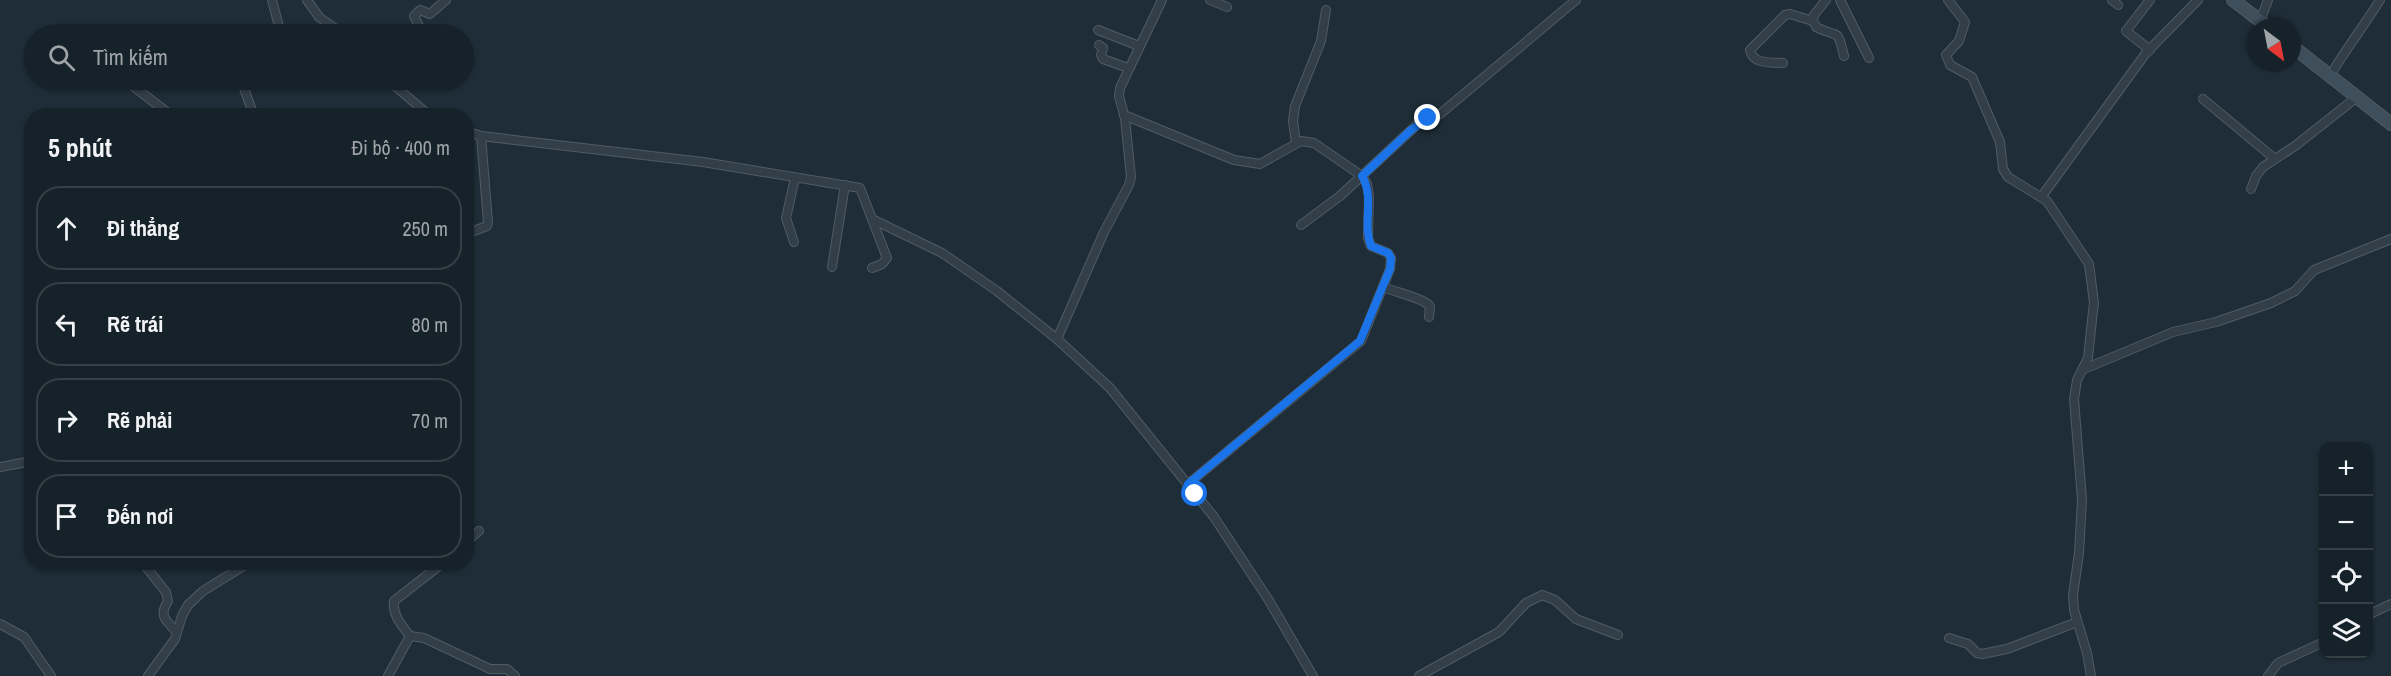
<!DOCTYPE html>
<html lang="vi">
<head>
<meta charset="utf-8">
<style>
	body { margin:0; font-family:"Archivo Narrow",sans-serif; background:#232f35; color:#f1f3f6 }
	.controls { position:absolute; right:18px; bottom:18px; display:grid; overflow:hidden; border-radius:12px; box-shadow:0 2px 4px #0004 }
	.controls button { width:54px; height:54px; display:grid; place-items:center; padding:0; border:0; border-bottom:2px solid #353f46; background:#162229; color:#f1f3f6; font:30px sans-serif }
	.compass { position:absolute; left:2247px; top:18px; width:54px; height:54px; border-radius:50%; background:#162229; box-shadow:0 2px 4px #0004; rotate:148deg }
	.stop { position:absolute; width:18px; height:18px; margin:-14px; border:4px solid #1a73e8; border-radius:50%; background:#fff }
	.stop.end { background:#1a73e8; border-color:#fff; box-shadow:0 2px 6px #0008 }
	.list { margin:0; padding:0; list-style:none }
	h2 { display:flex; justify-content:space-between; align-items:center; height:78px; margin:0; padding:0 24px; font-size:26px }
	h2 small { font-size:20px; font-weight:400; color:#9ea4a8 }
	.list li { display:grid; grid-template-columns:39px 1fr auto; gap:18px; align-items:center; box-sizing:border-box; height:84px; margin:0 12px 12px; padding:0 12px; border:2px solid #353f46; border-radius:24px }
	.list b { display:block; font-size:22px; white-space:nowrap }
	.list em { font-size:20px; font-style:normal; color:#9ea4a8 }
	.icon { flex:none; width:33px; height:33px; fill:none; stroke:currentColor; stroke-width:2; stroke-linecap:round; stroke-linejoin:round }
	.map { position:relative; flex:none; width:2391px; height:676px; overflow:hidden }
	.search { position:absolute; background:#162229; box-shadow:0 2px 4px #0004; left:24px; top:24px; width:450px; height:66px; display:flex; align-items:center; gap:15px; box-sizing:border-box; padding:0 21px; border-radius:33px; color:#9ea4a8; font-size:22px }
	.panel { position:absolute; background:#162229; box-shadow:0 2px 4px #0004; left:24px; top:108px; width:450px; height:462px; border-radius:24px }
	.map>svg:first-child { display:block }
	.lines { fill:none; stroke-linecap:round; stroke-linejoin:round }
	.street-casing { stroke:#4f5c66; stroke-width:10 }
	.secondary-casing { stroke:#4f5c66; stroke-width:14 }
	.street { stroke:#323e48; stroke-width:8 }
	.secondary { stroke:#3f4e5b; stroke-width:12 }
	.route { stroke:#1a73e8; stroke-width:8 }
</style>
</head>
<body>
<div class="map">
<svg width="2391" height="676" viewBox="0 0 2391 676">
	<rect width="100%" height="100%" fill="#1e2d37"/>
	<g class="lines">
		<defs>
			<g id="street">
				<path d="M272 0 281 34"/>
				<path d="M307 0 319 17 343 34"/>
				<path d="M1210 0 1227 7"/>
				<path d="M1826 0 1814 15 1813 21 1816 27C1839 39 1837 26 1844 56"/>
				<path d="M1840 0 1869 58"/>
				<path d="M1948 0 1965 22 1959 41 1946 55 1950 65 1972 77 2000 142 2003 169 2008 177 2047 201 2089 264 2094 303 2092 320 2088 358 2077 380 2074 399 2082 500 2079 553 2073 595 2074 610 2087 653 2091 676"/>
				<path d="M2112 0 2118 5"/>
				<path d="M2260 21 2268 0"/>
				<path d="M1098 30 1139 46"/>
				<path d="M423 34 414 16 420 10 430 14 446 0"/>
				<path d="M1099 45 1103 48 1101 55 1103 59 1128 68"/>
				<path d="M2150 50 2126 31 2150 0"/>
				<path d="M1783 63C1771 62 1753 65 1750 50L1785 15 1790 14 1813 21"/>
				<path d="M2330 76C2345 50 2364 26 2380 0"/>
				<path d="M125 80 172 116"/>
				<path d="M241 80 254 116"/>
				<path d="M388 80 430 116"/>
				<path d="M396 87 405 80"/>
				<path d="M2203 99 2275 159"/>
				<path d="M1124 115 1234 160 1260 164 1301 141 1314 143 1362 176 1367 184 1369 196 1368 238 1371 246 1388 253 1391 258 1390 269 1361 341 1188 484"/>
				<path d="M466 131 481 136 703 162 860 188 872 219 942 253 997 291 1057 339 1110 388 1214 517 1268 599 1313 676"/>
				<path d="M1296 143 1293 121 1295 106 1321 41 1326 10"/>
				<path d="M2251 189 2256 176 2263 167 2295 146 2357 97"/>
				<path d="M2042 196 2146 53 2198 0"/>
				<path d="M1301 225 1340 196 1421 121 1440 114 1576 0"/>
				<path d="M466 234 487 226 488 222 481 136"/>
				<path d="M794 242 786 218 795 178"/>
				<path d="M832 267 845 185"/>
				<path d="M872 268 882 264 887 258 872 219"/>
				<path d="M1383 287C1395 292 1423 298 1430 306L1429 317"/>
				<path d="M1057 339 1104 232 1129 185 1131 177 1125 118 1119 96 1120 88 1162 0"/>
				<path d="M2084 369 2173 332 2216 322 2271 303 2295 291 2314 270 2391 239"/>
				<path d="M0 467 32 461"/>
				<path d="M466 542 479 531"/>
				<path d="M142 562 166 592 168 601C158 617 166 619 177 633"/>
				<path d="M2368 615 2391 604"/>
				<path d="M0 624 24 637 51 676"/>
				<path d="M410 636 424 638 490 669H507L515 676"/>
				<path d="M1949 638 1968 644 1977 653 1982 654 2007 649 2077 622"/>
				<path d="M148 676 175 639 182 616 188 605 203 591 250 562"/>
				<path d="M388 676 410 636C402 626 392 615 394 601L444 562"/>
				<path d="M1419 676 1499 632 1526 603 1542 595 1555 600 1576 619 1618 635"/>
				<path d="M2268 676 2278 663 2324 642"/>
			</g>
			<g id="secondary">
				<path d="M2233 0 2268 27"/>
				<path d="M2292 46 2391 124"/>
			</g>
		</defs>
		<!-- street casing -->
		<use href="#street" class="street-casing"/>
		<!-- secondary casing -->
		<use href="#secondary" class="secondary-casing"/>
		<!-- street -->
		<use href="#street" class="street"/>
		<!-- secondary -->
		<use href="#secondary" class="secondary"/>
	</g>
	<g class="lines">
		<!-- route -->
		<path class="route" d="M1195 494 1188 484 1360 341 1390 269 1391 258 1388 253 1371 246C1362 223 1375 198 1362 176L1411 130 1428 118"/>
	</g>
</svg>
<div class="controls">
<button>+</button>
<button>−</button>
<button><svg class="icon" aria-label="locate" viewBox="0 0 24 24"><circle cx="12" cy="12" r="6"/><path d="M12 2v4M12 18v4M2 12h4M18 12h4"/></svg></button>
<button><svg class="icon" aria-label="layers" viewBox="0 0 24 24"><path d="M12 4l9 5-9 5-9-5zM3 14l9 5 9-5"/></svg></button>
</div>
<svg class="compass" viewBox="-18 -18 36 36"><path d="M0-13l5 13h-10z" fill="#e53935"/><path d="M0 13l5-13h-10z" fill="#9ea4a8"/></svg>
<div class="stop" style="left:1195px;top:494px"></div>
<div class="stop end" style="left:1428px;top:118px"></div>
<div class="search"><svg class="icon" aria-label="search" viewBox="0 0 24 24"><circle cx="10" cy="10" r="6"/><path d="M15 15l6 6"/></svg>Tìm kiếm</div>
<section class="panel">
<h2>5 phút<small>Đi bộ · 400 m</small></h2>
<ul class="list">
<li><svg class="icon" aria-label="ahead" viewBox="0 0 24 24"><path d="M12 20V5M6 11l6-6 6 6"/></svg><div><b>Đi thẳng</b></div><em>250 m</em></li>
<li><svg class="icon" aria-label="left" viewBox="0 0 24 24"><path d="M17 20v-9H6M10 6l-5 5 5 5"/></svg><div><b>Rẽ trái</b></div><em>80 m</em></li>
<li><svg class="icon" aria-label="right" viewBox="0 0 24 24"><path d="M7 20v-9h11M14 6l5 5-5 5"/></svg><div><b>Rẽ phải</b></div><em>70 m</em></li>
<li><svg class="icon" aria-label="arrive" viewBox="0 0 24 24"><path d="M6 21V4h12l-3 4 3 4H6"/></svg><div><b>Đến nơi</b></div></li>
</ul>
</section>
</div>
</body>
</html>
